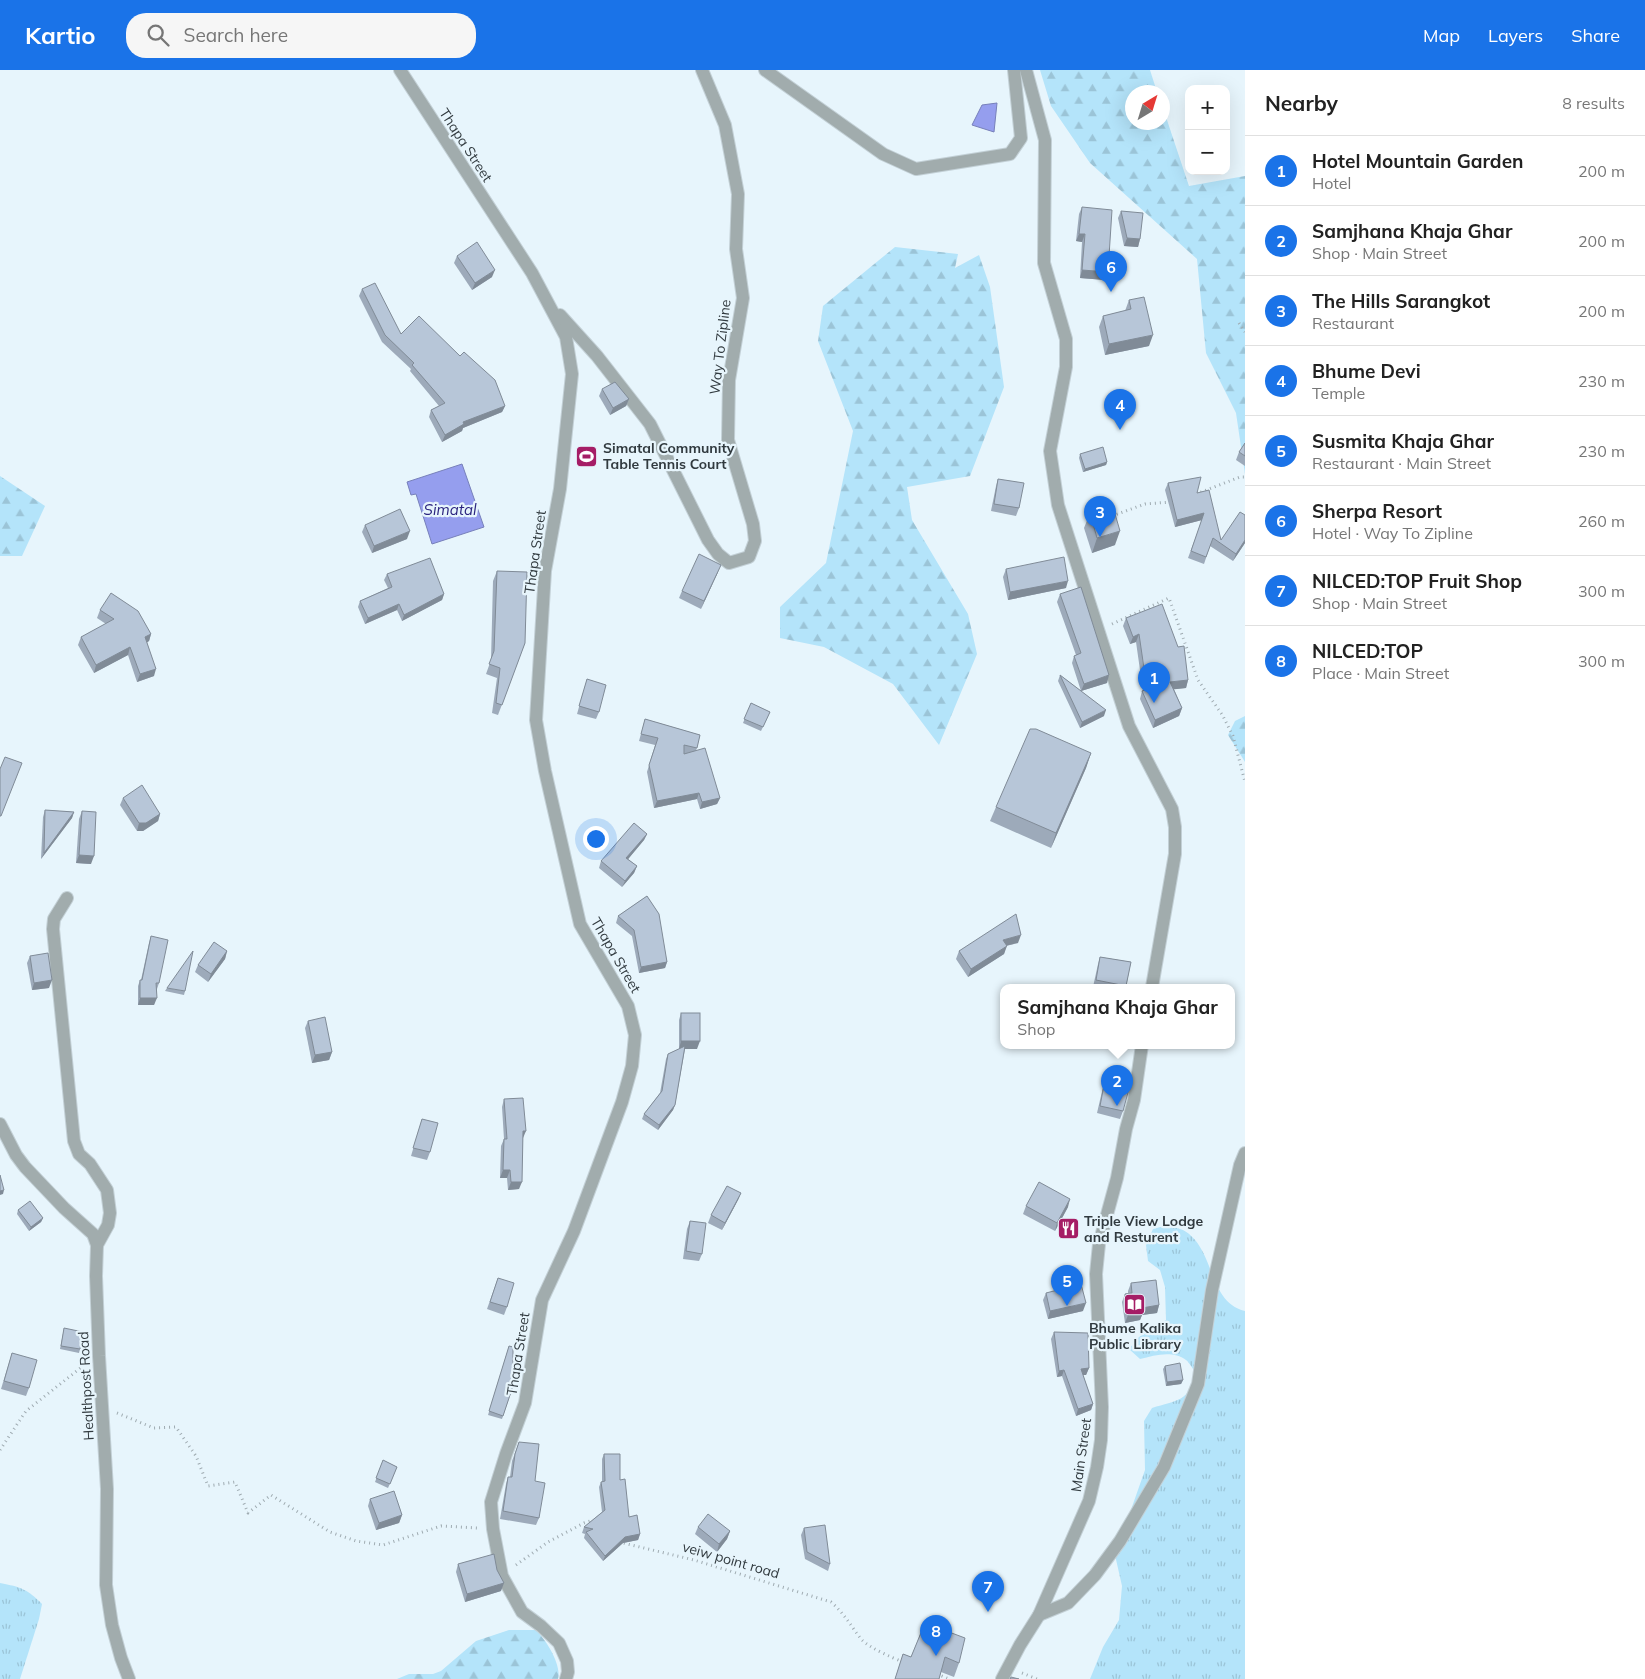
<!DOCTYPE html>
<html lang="en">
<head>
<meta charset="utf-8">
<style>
	body { margin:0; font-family:Mulish,sans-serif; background:#f6f6f6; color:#222 }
	.controls { position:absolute; right:15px; top:15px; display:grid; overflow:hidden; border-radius:10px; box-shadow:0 5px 20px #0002 }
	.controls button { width:45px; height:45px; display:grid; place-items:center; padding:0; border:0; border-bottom:1px solid #e0e0e0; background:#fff; color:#222; font:25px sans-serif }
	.compass { position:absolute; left:1125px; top:15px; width:45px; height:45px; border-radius:50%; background:#fff; box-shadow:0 5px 20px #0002; rotate:38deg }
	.you { position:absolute; left:595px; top:768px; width:18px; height:18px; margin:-12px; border:4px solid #fff; border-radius:50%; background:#1a73e8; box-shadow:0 0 0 8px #1a73e833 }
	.badge { display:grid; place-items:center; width:32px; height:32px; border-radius:50%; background:#1a73e8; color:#fff; font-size:16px; font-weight:700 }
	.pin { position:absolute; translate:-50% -41px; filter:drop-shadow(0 1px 2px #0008) }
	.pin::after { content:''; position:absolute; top:26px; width:18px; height:15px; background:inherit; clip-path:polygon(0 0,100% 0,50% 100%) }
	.popup { position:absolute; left:1000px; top:914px; width:235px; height:65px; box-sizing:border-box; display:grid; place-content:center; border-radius:10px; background:#fff; filter:drop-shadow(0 1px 4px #0005); font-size:16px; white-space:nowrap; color:#767676 }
	.popup b { font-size:19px; color:#222 }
	.popup::after { content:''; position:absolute; left:50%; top:100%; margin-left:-10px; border:10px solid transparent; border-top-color:#fff }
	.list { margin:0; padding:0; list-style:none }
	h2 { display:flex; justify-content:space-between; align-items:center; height:65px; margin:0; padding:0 20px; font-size:21px }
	h2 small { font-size:16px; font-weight:400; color:#767676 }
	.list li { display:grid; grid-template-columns:32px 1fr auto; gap:15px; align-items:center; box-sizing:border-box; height:70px; padding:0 20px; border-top:1px solid #e0e0e0 }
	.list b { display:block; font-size:19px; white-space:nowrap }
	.list p { margin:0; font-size:16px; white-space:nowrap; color:#767676 }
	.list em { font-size:16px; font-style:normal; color:#767676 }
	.icon { flex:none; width:28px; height:28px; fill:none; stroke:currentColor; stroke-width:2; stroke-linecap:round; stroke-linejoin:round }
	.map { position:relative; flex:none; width:1245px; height:1609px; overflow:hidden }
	header { display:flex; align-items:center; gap:30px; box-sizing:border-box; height:70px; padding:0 25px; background:#1a73e8; color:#fff }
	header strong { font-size:24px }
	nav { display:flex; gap:28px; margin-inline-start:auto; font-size:18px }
	.search { width:350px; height:45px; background:#f6f6f6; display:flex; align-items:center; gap:12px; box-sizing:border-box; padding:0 18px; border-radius:20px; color:#767676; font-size:19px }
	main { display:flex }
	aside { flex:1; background:#fff }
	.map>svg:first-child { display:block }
	.grass { fill:url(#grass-tufts) }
	.forest { fill:url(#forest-firs) }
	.water { fill:#959eee; stroke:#7780ba }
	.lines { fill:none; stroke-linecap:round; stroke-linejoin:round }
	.minor-casing { stroke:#c3d0d6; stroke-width:14 }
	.path { stroke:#9fabb1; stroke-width:3; stroke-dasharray:1 4; stroke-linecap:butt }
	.minor { stroke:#a1acad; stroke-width:12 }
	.wall { fill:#9daaba }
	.shaded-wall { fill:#808b97 }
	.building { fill:#b7c6d8; stroke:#808b97 }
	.labels { text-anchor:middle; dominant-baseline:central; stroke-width:4.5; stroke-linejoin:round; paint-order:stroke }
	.street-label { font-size:14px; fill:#313a3f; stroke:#e7f5fc }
	.poi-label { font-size:14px; font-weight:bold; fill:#313a3f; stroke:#e7f5fc; text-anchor:start }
	.water-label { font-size:15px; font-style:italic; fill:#2b247f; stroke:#e7f5fc }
</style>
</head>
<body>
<header>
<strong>Kartio</strong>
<div class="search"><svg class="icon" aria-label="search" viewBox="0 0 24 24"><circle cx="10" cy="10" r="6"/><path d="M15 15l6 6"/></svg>Search here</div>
<nav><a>Map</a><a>Layers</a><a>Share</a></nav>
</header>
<main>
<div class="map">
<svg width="1245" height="1609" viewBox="0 0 1245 1609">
	<defs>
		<pattern id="grass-tufts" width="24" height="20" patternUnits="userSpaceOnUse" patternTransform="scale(1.25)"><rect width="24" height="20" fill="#b4e4fa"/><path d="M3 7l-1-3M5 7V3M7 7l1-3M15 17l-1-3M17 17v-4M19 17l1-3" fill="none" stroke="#9bc4d7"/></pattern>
		<pattern id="forest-firs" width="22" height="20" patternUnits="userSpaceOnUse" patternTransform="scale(1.25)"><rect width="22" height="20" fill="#b4e4fa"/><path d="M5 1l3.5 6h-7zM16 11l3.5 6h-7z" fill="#9bc4d7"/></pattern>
	</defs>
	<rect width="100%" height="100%" fill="#e7f5fc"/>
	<!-- grass -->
	<g class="grass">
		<path d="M1168 1155C1172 1157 1178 1158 1183 1160 1216 1178 1207 1232 1245 1241V1609H1090L1103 1577 1119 1550 1122 1516 1115 1485 1145 1400 1144 1351 1152 1338C1177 1330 1189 1332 1196 1303 1193 1300 1190 1293 1186 1290 1173 1280 1155 1285 1140 1289L1129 1279 1139 1267 1166 1250 1165 1217 1160 1200 1148 1191 1146 1175 1153 1159Z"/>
		<path d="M0 1513C21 1517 27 1519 42 1534L39 1549 20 1609H0Z"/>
	</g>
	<!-- forest -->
	<g class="forest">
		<path d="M1040 0H1150L1157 22H1132V52H1162L1163 38 1189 116 1245 106V404L1236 343 1206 283 1197 189 1090 93 1051 36Z"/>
		<path d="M895 177 958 184 955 198 979 185 990 217 1004 317 970 406 907 417 912 450 968 544 977 584 939 675 893 614 824 577 780 568V537L826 493 853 361 818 271 823 236Z"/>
		<path d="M0 406 45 436 22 486H0Z"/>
		<path d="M1245 646V692L1228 665 1235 651Z"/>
		<path d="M509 1560H536C546 1570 562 1595 558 1609H397L409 1604H433L441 1601 476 1571Z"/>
	</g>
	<!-- water -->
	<g class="water">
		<path d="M997 33 994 62 972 55 982 35Z"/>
		<path d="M462 394 484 457 432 474 416 424 411 425 407 412Z"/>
	</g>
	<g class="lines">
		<defs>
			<g id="minor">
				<path d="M400 0 532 203 566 267 572 304 560 419 545 501 536 650 545 701 580 854 628 936 635 965 632 996 622 1032 574 1161 542 1230 525 1333 506 1384 491 1432 493 1459 502 1506 522 1542 541 1556 559 1573 567 1591 568 1602 566 1609"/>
				<path d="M765 0 883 84 916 99 1010 84 1021 68 1014 0"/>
				<path d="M1026 0 1045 70 1044 193 1066 269V297L1050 381 1058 435 1129 656 1172 739 1175 757V784L1152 917"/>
				<path d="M560 245 597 286 650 354 708 470 718 484 729 493 749 487 755 471 753 454 728 370 729 310 743 228 736 179 738 124 725 55 702 0"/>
				<path d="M67 828 54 849 53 859 74 1071 79 1084 90 1094 107 1120 110 1143 108 1155 97 1175"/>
				<path d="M0 1054 16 1085 25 1097 64 1138 93 1164 97 1175 96 1206 99 1286 107 1419 106 1515 112 1555 121 1588 129 1609"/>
				<path d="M1039 1545 1068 1533 1095 1505 1120 1471 1164 1397 1198 1314 1212 1220 1240 1095 1245 1083"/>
				<path d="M1002 1609 1020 1575 1039 1545 1089 1431 1097 1397 1101 1370 1102 1337 1096 1204 1099 1174 1117 1108 1126 1059 1134 1030 1142 975"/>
			</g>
		</defs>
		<!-- minor casing -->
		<use href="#minor" class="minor-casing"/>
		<!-- path -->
		<g class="path">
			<path d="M1239 253 1245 262"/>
			<path d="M1196 424 1240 407H1245"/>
			<path d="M1112 446 1145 434 1171 432"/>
			<path d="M1112 554 1169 528 1198 610 1223 646 1233 666 1245 712"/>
			<path d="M117 1343 154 1358 176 1357 196 1386 208 1416 235 1412 248 1443 271 1425 330 1462 356 1471 383 1475 441 1456 478 1458"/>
			<path d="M0 1380 26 1341 83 1296"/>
			<path d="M619 1472 694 1490 831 1532C844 1543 851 1556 861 1569 869 1578 891 1587 903 1592"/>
			<path d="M516 1495 548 1472 584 1453 590 1451 594 1454"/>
			<path d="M1022 1603 1037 1609"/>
			<path d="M937 1604 949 1609"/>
		</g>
		<!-- minor -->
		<use href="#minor" class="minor"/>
	</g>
	<!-- wall -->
	<g class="wall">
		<path d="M1082 137 1105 210 1080 208 1082 172 1076 171 1079 144Z"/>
		<path d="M1121 141 1140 169 1138 177 1124 176 1118 148Z"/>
		<path d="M457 186 492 207 472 220 454 193Z"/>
		<path d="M362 219 401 264 505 336 502 342 463 358 462 361 442 372 429 347 431 340 439 336 410 301 411 299 382 272 359 226Z"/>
		<path d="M1129 230 1149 276 1105 285 1099 257 1103 246 1125 241Z"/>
		<path d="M602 319 629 329 626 336 610 345 599 326Z"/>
		<path d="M1245 373V396L1236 390 1239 382Z"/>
		<path d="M1080 384 1107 392 1106 395 1083 402 1079 388Z"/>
		<path d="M998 409 1019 438 1016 446 991 441 996 416Z"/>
		<path d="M1168 413 1197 423 1221 470 1245 473 1233 491 1210 476 1204 494 1188 488 1202 450 1175 457 1165 420Z"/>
		<path d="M1090 443 1115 475 1092 483 1084 458Z"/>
		<path d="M365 455 407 469 372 483 362 462Z"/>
		<path d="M1006 499 1066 518 1008 530 1003 507Z"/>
		<path d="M497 501 525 573 498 645 492 643 497 608 486 604 491 590 493 511Z"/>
		<path d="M718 502 701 539 679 528 682 521Z"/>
		<path d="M387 504 444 524 442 530 402 551 397 540 365 554 358 537 360 531 388 518 384 510Z"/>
		<path d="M1060 524 1107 613 1081 621 1104 646 1080 658 1058 611 1060 605 1081 621 1072 593 1074 586 1076 585 1057 532Z"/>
		<path d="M100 540 151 564 149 571 147 572 154 606 137 612 128 585 94 603 78 575 81 567 106 554 97 548Z"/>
		<path d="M1126 548 1188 610 1186 618 1174 619 1182 638 1179 646 1153 658 1140 629 1142 621H1143L1136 572 1130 574 1123 556Z"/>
		<path d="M587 609 599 642 596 649 577 644Z"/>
		<path d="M751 633 770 642 761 661 743 653Z"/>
		<path d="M645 649 700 665 696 681 720 728 717 734 700 739 697 729 654 738 647 702 655 675 639 671Z"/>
		<path d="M1091 683 1086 698 1051 778 990 751 996 737Z"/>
		<path d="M123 728 160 744 158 751 143 761H137L120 735Z"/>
		<path d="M45 740 74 742 72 748 41 789 43 747Z"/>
		<path d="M82 741 91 794 76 793 79 749Z"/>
		<path d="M647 764 644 770 628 789 637 796 634 803 622 817 599 798 601 791Z"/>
		<path d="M647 826 667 892 665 898 639 903 632 866 616 853 618 846Z"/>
		<path d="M151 866 159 913 157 919 154 935H138V916L140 910H141L149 873Z"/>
		<path d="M1018 873 1006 876 1004 884 968 907 956 889 959 881Z"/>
		<path d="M227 881 225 889 208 912 195 902 198 895Z"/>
		<path d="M30 886 49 918 32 920 27 893Z"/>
		<path d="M1100 887 1131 892 1126 917H1093L1098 894Z"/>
		<path d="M167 918 185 921 184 925 165 921Z"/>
		<path d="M681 943 697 979H685L675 1035 673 1040 658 1060 642 1049 644 1044 660 1023 666 989 668 984 679 979V950Z"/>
		<path d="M308 951 332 982 329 990 312 993 305 958Z"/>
		<path d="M1105 1010 1123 1041 1120 1049 1097 1043 1103 1017Z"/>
		<path d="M504 1029 523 1068 519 1119 508 1120 507 1108H500L501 1076 504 1069 502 1037Z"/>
		<path d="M422 1049 430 1082 427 1090 411 1086Z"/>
		<path d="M741 1123 738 1130 722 1160 708 1153 711 1145Z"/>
		<path d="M1026 1136 1068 1137 1055 1161 1023 1144Z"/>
		<path d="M18 1140 43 1148 41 1152 29 1161 17 1144Z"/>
		<path d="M690 1151 702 1184 699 1191 683 1189 687 1159Z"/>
		<path d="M498 1208 507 1237 504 1245 487 1239Z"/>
		<path d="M1131 1213 1159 1235 1157 1243 1142 1245 1140 1250 1125 1253 1122 1232 1125 1224 1128 1223V1221Z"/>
		<path d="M1046 1223 1083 1241 1048 1249 1043 1230Z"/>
		<path d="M64 1258 80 1279 79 1283 60 1279Z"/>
		<path d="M1054 1262 1089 1298 1086 1305H1083L1093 1334 1091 1340 1076 1346 1062 1306 1057 1307 1051 1269Z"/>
		<path d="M509 1276 513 1316 502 1349 488 1345Z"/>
		<path d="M12 1283 29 1318 26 1326 1 1319Z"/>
		<path d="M1165 1296 1183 1310 1181 1314 1166 1316 1163 1299Z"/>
		<path d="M519 1372 539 1448 536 1455 500 1449 506 1414 508 1407H510L512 1391Z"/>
		<path d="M604 1384 620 1410 629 1447 640 1464 638 1470 623 1473 603 1491 584 1468 585 1464 582 1463 584 1457 602 1442 599 1417 601 1412H602V1389Z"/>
		<path d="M383 1390 397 1397 388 1418 375 1412Z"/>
		<path d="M370 1429 402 1445 399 1453 376 1460 368 1436Z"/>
		<path d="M698 1457 730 1461 727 1469 717 1482 695 1464Z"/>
		<path d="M804 1458 830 1494 828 1501 805 1489 801 1465Z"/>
		<path d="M458 1494 497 1500 501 1521 465 1532 456 1502Z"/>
		<path d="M925 1553 959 1593 954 1607 941 1602 939 1609H895L903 1584 911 1587Z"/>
	</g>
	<!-- shaded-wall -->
	<g class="shaded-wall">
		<path d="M1079 164H1085L1082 172 1076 171Z"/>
		<path d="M1127 168 1140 169 1138 177 1124 176Z"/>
		<path d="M495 200 492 207 472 220 475 213Z"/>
		<path d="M1082 200 1108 202 1105 210 1080 208Z"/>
		<path d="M1153 265 1149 276 1105 285 1109 274Z"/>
		<path d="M629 329 626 336 610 345 613 338Z"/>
		<path d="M505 336 502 342 463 358 462 361 442 372 445 365 463 352Z"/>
		<path d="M1107 392 1106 395 1083 402 1085 399Z"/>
		<path d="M1204 443 1202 450 1175 457 1177 450Z"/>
		<path d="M410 461 407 469 372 483 374 476Z"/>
		<path d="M1120 461 1115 475 1092 483 1097 468Z"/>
		<path d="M1245 470V473L1233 491 1236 484Z"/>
		<path d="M721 495 718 502 701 539 704 531Z"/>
		<path d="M1068 511 1066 518 1008 530 1010 522Z"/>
		<path d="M444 524 442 530 402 551 404 545Z"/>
		<path d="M399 534 397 540 365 554 368 548Z"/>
		<path d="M151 564 149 571 143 575 145 567Z"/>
		<path d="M1139 564 1136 572 1130 574 1133 567Z"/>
		<path d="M130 577 128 585 94 603 96 595Z"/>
		<path d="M156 599 154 606 137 612 140 604Z"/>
		<path d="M1109 605 1107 613 1081 621 1084 614Z"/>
		<path d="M1188 610 1186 618 1168 620 1170 612Z"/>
		<path d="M1182 638 1179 646 1153 658 1155 650Z"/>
		<path d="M1106 640 1104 646 1080 658 1082 652Z"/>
		<path d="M1091 683 1086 698 1051 778 1056 763Z"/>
		<path d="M699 723 697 729 654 738 657 731Z"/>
		<path d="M720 728 717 734 700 739 702 732Z"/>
		<path d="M74 742 72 748 41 789 44 783Z"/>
		<path d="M160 744 158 751 143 761H137L139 753Z"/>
		<path d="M647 764 644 770 624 794 626 788Z"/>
		<path d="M79 785 94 786 91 794 76 793Z"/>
		<path d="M637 796 634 803 622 817 625 811Z"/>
		<path d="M1021 865 1018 873 1000 877 1003 870Z"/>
		<path d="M1007 876 1004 884 968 907 971 899Z"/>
		<path d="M227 881 225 889 208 912 211 904Z"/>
		<path d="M667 892 665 898 639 903 641 897Z"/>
		<path d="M52 910 49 918 32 920 34 913Z"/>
		<path d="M140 928H157L154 935H138Z"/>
		<path d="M681 971H700L697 979H679Z"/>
		<path d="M332 982 329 990 312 993 315 985Z"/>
		<path d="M675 1035 673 1040 658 1060 659 1055Z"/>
		<path d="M523 1061H526L523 1068H520Z"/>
		<path d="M503 1100H510L507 1108H500Z"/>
		<path d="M511 1112H522L519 1119 508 1120Z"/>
		<path d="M4 1120 3 1124 0 1125V1121Z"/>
		<path d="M741 1123 738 1130 722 1160 725 1153Z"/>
		<path d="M1070 1129 1068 1137 1055 1161 1057 1153Z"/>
		<path d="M43 1148 41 1152 29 1161 31 1157Z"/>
		<path d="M1086 1233 1083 1241 1048 1249 1050 1241Z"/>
		<path d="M1159 1235 1157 1243 1142 1245 1140 1250 1125 1253 1128 1245 1142 1238Z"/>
		<path d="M1089 1298 1086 1305H1078L1081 1299Z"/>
		<path d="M1064 1300 1062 1306 1057 1307 1059 1301Z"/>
		<path d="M1183 1310 1181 1314 1166 1316 1167 1312Z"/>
		<path d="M1093 1334 1091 1340 1076 1346 1078 1339Z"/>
		<path d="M402 1445 399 1453 376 1460 379 1453Z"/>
		<path d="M730 1461 727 1469 717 1482 719 1474Z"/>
		<path d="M640 1464 638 1470 623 1473 603 1491 605 1486 625 1467Z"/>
		<path d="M504 1513 501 1521 465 1532 467 1524Z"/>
	</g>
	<!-- building -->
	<g class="building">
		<path d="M1082 137 1112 140 1108 202 1082 200 1085 164H1079Z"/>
		<path d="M1121 141 1143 143 1140 169 1127 168Z"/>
		<path d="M477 172 495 200 475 213 457 186Z"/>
		<path d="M375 213 401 264 419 246 460 286 464 282 495 310 505 336 463 352 464 354 445 365 431 340 445 333 412 295 414 293 385 265 362 219Z"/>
		<path d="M1144 227 1153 265 1109 274 1103 246 1131 239 1129 230Z"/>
		<path d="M615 312 629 329 613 338 602 319Z"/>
		<path d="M1245 373V386L1239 382Z"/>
		<path d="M1103 377 1107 392 1085 399 1080 384Z"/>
		<path d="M1201 407 1197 423 1209 420 1221 470 1240 442 1245 445V470L1236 484 1213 468 1206 487 1191 481 1204 443 1177 450 1168 413Z"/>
		<path d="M998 409 1024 413 1019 438 994 434Z"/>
		<path d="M1113 437 1120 461 1097 468 1090 443Z"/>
		<path d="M400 439 410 461 374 476 365 455Z"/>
		<path d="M699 484 721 495 704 531 682 521Z"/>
		<path d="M1064 487 1068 511 1010 522 1006 499Z"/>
		<path d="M430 488 444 524 404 545 399 534 368 548 360 531 392 517 387 504Z"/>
		<path d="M497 501 527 502 525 573 502 635 496 633 500 598 489 594 494 581Z"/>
		<path d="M1081 517 1109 605 1084 614 1074 586 1081 583 1060 524Z"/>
		<path d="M111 523 138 541 151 564 145 567 156 599 140 604 130 577 96 595 81 567 114 549 100 540Z"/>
		<path d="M1162 534 1178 577 1184 576 1188 610 1170 612 1182 638 1155 650 1142 621 1147 619 1139 564 1133 567 1126 548Z"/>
		<path d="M1060 605 1106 640 1082 652Z"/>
		<path d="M587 609 606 615 599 642 579 636Z"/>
		<path d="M751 633 770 642 763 657 744 649Z"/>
		<path d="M645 649 700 665 697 678 684 675V684L705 678 720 728 702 732 699 723 657 731 649 695 658 668 641 664Z"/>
		<path d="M1030 659H1036L1091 683 1056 763 996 737Z"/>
		<path d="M5 687 22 693 1 746H0V699Z"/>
		<path d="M142 715 160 744 146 753H139L123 728Z"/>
		<path d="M45 740 74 742 44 783Z"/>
		<path d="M82 741 96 742 94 786 79 785Z"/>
		<path d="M634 753 647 764 626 788 637 796 625 811 601 791Z"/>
		<path d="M647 826 659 844 667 892 641 897 634 860 618 846Z"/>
		<path d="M1016 844 1021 865 1003 870 1007 876 971 899 959 881Z"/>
		<path d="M151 866 168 870 159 913H156L157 928H140V910H142Z"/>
		<path d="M214 872 227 881 211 904 198 895Z"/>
		<path d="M193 881 185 921 167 918Z"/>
		<path d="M48 883 52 910 34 913 30 886Z"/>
		<path d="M1100 887 1131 892 1126 916 1096 910Z"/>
		<rect x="681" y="943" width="19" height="28"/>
		<path d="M325 947 332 982 315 985 308 951Z"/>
		<path d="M685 976 675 1035 659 1055 644 1044 662 1021 668 984Z"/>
		<path d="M1105 1010 1130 1015 1123 1041 1100 1036Z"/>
		<path d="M523 1028 526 1061H523L522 1112H511L510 1100H503L504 1069H507L504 1029Z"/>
		<path d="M422 1049 438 1053 430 1082 413 1078Z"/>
		<path d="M0 1105 4 1120 0 1121Z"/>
		<path d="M1039 1112 1070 1129 1057 1153 1026 1136Z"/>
		<path d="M727 1116 741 1123 725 1153 711 1145Z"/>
		<path d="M30 1131 43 1148 31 1157 18 1140Z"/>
		<path d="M690 1151 706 1153 702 1184 686 1181Z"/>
		<path d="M498 1208 514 1213 507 1237 490 1232Z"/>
		<path d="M1156 1210 1159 1235 1142 1238 1143 1242 1128 1245 1125 1224 1132 1223 1131 1213Z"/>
		<path d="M1081 1214 1086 1233 1050 1241 1046 1223Z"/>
		<path d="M64 1258 83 1262 80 1279 61 1276Z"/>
		<path d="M1054 1262 1088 1263 1089 1298 1081 1299 1093 1334 1078 1339 1064 1300 1059 1301Z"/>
		<path d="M509 1276 513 1277V1316L503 1346 489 1341Z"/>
		<path d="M12 1283 37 1290 29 1318 4 1311Z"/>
		<path d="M1180 1293 1183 1310 1167 1312 1165 1296Z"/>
		<path d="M519 1372 539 1374 535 1411 545 1413 539 1448 503 1441 508 1407H512L515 1384Z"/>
		<path d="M604 1384H620V1410L625 1409 629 1447 637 1445 640 1464 625 1467 605 1486 586 1462 593 1459 584 1457 605 1440 601 1412 605 1411Z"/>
		<path d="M383 1390 397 1397 390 1414 376 1408Z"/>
		<path d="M394 1421 402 1445 379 1453 370 1429Z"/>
		<path d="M708 1444 730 1461 719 1474 698 1457Z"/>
		<path d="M825 1455 830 1494 807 1482 804 1458Z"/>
		<path d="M494 1484 497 1500 504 1513 467 1524 458 1494Z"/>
		<path d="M925 1553 965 1568 959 1593 945 1587 939 1609H895L903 1584 911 1587Z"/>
		<path d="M1011 1607 1019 1609H1010Z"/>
	</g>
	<!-- icons -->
	<defs>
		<symbol id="stadium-square" viewBox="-11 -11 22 22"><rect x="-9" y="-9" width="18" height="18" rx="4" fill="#a51d66" stroke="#e7f5fc"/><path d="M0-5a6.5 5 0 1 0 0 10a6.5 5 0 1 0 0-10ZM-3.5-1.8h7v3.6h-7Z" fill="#fff"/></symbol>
		<symbol id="restaurant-square" viewBox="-11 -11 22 22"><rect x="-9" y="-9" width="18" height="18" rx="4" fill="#a51d66" stroke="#e7f5fc"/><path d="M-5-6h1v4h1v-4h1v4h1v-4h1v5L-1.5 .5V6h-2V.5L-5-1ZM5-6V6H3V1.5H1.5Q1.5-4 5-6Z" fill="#fff"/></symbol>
		<symbol id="library-square" viewBox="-11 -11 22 22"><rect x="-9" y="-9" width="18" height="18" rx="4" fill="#a51d66" stroke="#e7f5fc"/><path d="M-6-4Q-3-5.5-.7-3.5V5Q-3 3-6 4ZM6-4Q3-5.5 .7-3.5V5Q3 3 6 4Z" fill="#fff"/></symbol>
	</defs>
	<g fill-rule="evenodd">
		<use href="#stadium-square" x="574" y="374" width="25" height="25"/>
		<use href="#restaurant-square" x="1056" y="1146" width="25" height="25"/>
		<use href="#library-square" x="1122" y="1222" width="25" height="25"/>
	</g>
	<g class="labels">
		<!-- street labels -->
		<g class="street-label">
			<text transform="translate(466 75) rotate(57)">Thapa Street</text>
			<text transform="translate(720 277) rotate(-83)">Way To Zipline</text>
			<text transform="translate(535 482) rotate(-82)">Thapa Street</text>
			<text transform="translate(616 885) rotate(60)">Thapa Street</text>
			<text transform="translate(518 1284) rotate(-81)">Thapa Street</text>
			<text transform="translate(86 1316) rotate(-93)">Healthpost Road</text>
			<text transform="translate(1081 1385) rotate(-82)">Main Street</text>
			<text transform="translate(731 1490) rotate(16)">veiw point road</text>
		</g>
		<!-- poi labels -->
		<g class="poi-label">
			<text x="603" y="378">Simatal Community<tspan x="603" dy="16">Table Tennis Court</tspan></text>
			<text x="1084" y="1151">Triple View Lodge<tspan x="1084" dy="16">and Resturent</tspan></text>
			<text x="1135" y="1258" text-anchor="middle">Bhume Kalika<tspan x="1135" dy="16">Public Library</tspan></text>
		</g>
		<!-- water labels -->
		<g class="water-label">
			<text x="450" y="439">Simatal</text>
		</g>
	</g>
</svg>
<div class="controls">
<button>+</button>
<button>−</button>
</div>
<svg class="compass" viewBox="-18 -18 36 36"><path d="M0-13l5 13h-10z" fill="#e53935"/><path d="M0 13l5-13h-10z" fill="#767676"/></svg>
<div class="you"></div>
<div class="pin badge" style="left:1154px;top:633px">1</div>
<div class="pin badge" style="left:1117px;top:1036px">2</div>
<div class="popup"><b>Samjhana Khaja Ghar</b>Shop</div>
<div class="pin badge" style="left:1100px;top:467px">3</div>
<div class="pin badge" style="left:1120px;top:360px">4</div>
<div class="pin badge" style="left:1067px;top:1236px">5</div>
<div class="pin badge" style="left:1111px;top:222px">6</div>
<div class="pin badge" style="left:988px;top:1542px">7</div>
<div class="pin badge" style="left:936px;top:1586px">8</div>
</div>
<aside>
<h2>Nearby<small>8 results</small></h2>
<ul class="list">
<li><span class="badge">1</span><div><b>Hotel Mountain Garden</b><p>Hotel</p></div><em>200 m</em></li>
<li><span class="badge">2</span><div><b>Samjhana Khaja Ghar</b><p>Shop · Main Street</p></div><em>200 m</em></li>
<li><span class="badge">3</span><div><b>The Hills Sarangkot</b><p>Restaurant</p></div><em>200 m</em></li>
<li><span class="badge">4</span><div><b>Bhume Devi</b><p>Temple</p></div><em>230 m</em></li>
<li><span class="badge">5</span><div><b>Susmita Khaja Ghar</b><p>Restaurant · Main Street</p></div><em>230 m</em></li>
<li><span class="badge">6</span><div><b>Sherpa Resort</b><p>Hotel · Way To Zipline</p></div><em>260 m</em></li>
<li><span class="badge">7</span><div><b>NILCED:TOP Fruit Shop</b><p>Shop · Main Street</p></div><em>300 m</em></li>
<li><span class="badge">8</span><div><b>NILCED:TOP</b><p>Place · Main Street</p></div><em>300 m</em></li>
</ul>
</aside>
</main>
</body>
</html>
